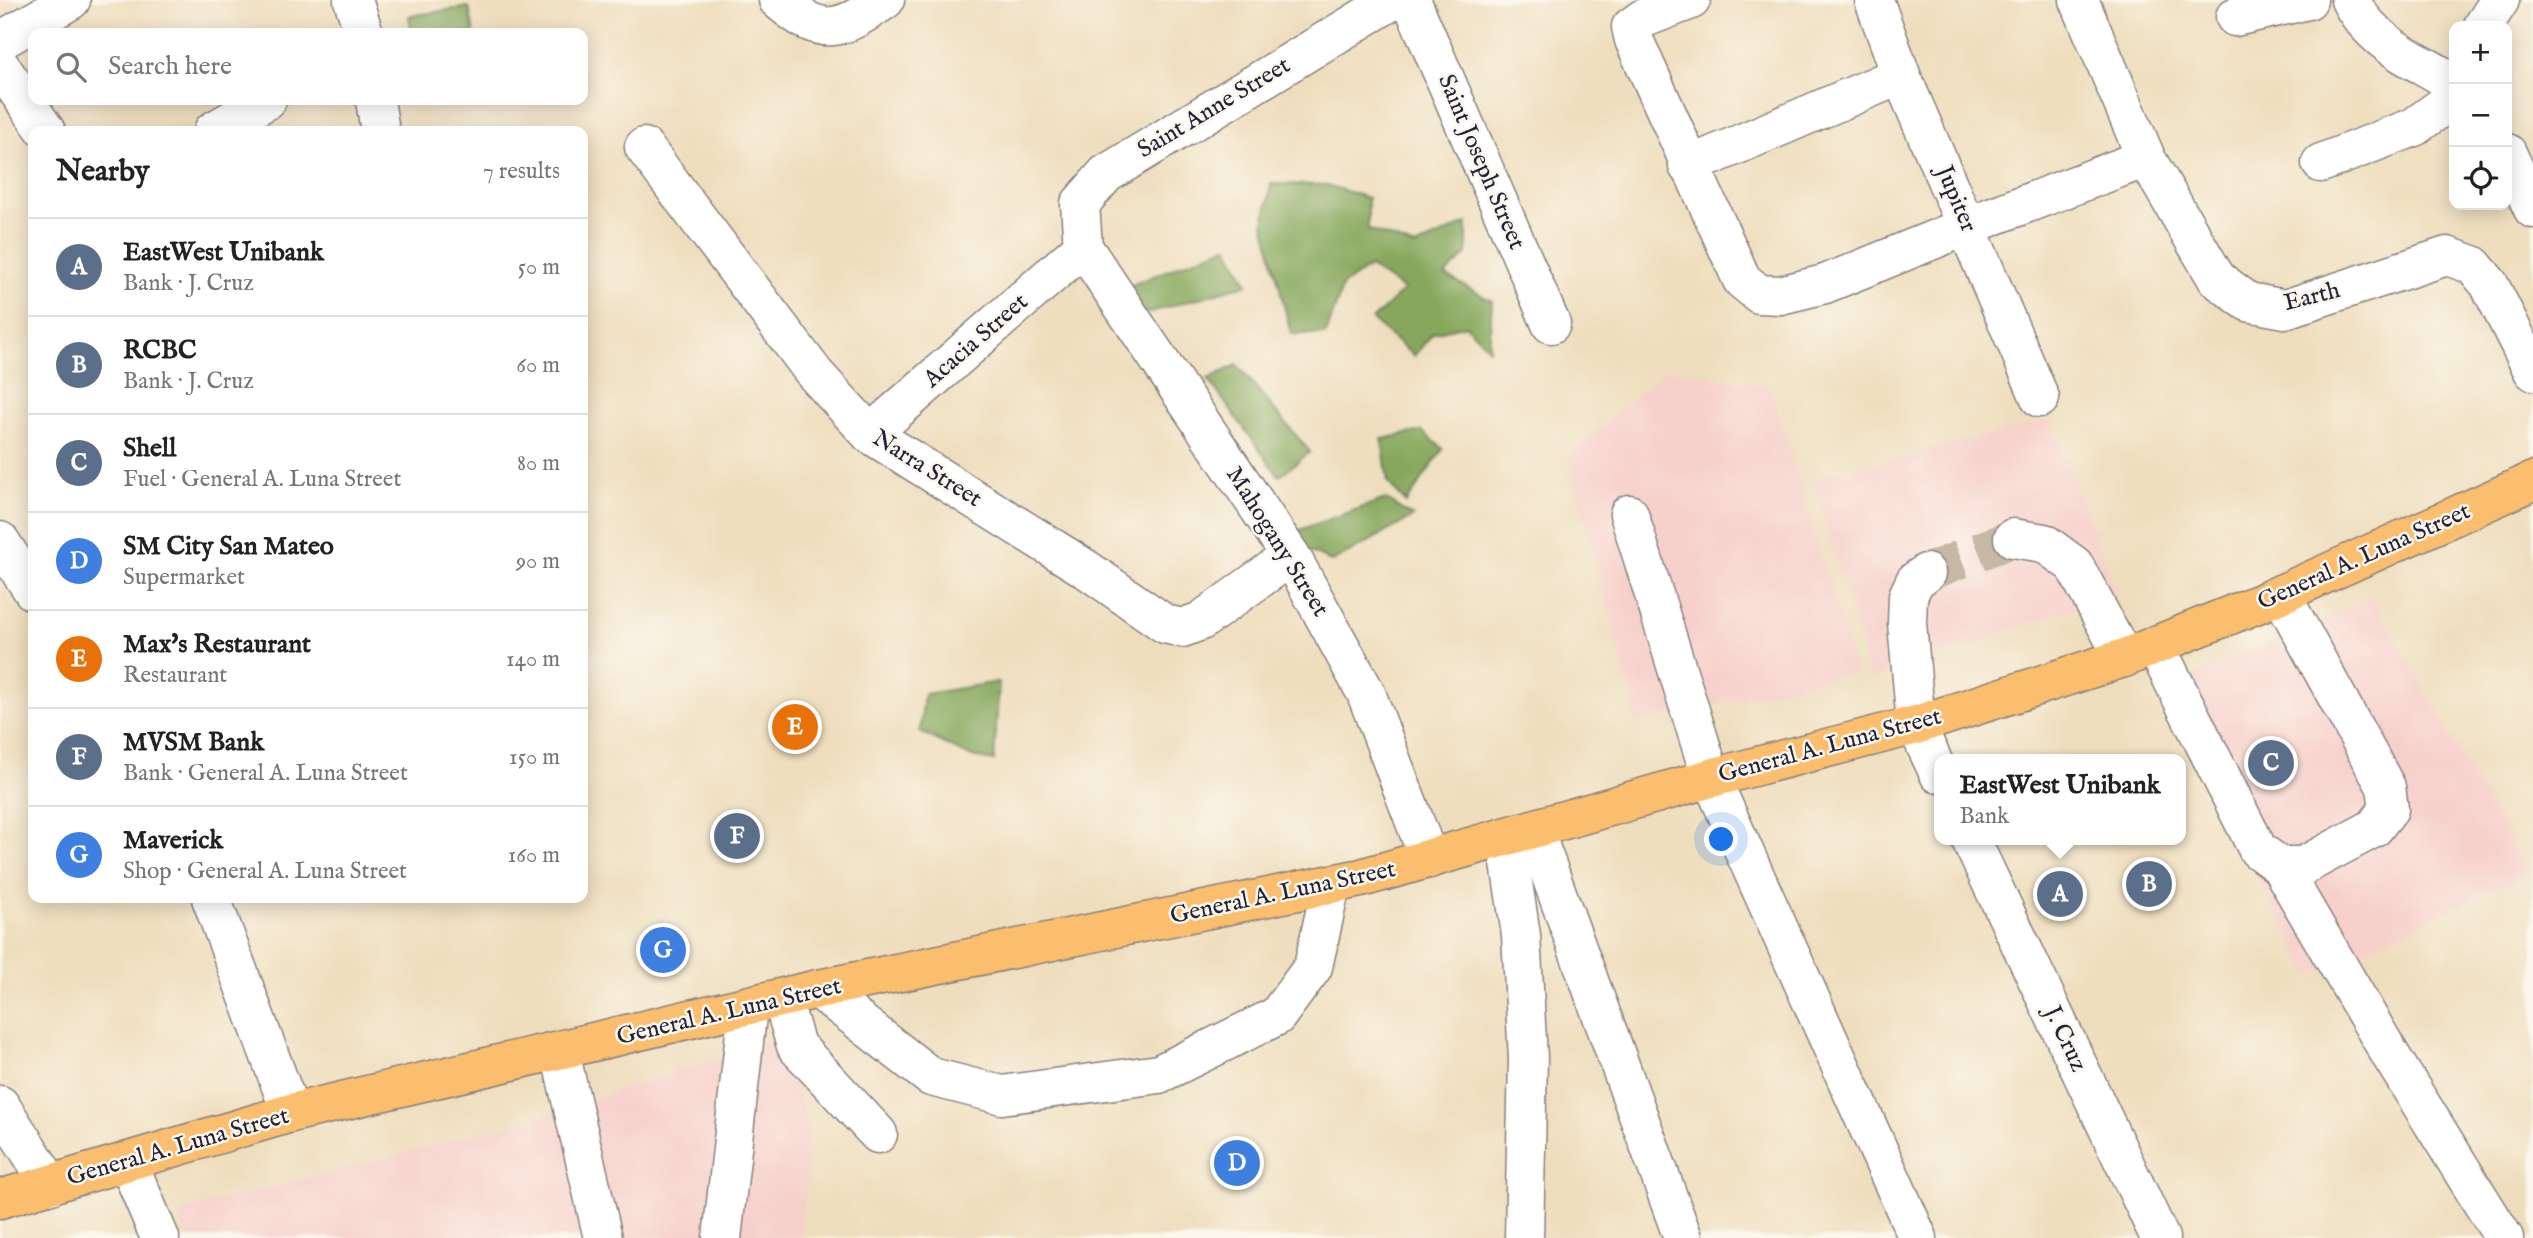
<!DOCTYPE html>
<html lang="en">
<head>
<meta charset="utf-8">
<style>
	body { margin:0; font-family:"IM FELL English",serif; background:#f6f6f6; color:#222 }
	.controls { position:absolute; right:21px; top:21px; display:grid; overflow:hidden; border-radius:14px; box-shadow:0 4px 18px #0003 }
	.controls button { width:63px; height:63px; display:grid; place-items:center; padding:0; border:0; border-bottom:2px solid #e0e0e0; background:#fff; color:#222; font:35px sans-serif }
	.you { position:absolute; left:1722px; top:840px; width:24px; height:24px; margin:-18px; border:5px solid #fff; border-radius:50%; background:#1a73e8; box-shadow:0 0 0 10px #1a73e833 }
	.badge { display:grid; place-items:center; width:46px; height:46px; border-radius:50%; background:#d1495b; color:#fff; font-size:23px; font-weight:700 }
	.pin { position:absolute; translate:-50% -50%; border:4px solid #fff; box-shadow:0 2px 7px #0006 }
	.popup { position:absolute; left:1934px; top:754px; width:252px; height:91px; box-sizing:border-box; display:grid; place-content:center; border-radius:14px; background:#fff; filter:drop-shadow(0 2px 5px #0005); font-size:23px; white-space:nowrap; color:#767676 }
	.popup b { font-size:26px; color:#222 }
	.popup::after { content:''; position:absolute; left:50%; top:100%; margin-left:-14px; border:14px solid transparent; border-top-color:#fff }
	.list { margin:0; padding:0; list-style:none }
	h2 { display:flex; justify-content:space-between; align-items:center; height:91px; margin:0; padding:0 28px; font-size:30px }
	h2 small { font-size:23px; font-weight:400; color:#767676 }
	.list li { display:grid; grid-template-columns:46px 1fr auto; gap:21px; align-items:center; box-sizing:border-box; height:98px; padding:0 28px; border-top:2px solid #e0e0e0 }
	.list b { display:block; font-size:26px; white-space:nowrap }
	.list p { margin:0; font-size:23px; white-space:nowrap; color:#767676 }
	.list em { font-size:23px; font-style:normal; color:#767676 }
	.icon { flex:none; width:38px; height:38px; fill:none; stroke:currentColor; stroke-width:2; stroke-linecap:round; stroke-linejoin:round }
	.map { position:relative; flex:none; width:2533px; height:1238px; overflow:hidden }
	.search { position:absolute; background:#fff; box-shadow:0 4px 18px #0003; left:28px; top:28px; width:560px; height:77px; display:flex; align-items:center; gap:18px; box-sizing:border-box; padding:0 24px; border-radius:14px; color:#767676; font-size:26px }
	.panel { position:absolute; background:#fff; box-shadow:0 4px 18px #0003; left:28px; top:126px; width:560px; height:777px; border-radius:14px }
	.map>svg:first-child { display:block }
	.built { fill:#f7d0cb }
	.forest { fill:#86a75b; stroke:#54644b; stroke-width:2 }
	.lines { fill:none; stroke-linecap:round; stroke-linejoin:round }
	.minor-tunnel { stroke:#c6b8a4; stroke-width:38; stroke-dasharray:38 19; stroke-linecap:butt }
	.minor-casing { stroke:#88807c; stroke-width:41 }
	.major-casing { stroke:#88807c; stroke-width:41 }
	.minor { stroke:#fff; stroke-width:38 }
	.major { stroke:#fbbe6e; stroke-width:38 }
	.labels { text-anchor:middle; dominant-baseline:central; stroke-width:5; stroke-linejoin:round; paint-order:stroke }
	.street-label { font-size:24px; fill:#22223b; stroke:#fbf7ec }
</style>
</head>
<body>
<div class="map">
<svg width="2533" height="1238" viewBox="0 0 2533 1238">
	<rect width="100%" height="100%" fill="#fbf7ec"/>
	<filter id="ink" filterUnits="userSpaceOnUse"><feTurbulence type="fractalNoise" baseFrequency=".0143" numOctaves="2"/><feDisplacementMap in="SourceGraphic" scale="14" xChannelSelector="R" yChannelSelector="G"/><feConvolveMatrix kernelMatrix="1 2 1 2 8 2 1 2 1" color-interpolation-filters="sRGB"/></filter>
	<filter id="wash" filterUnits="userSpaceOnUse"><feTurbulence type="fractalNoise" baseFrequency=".00686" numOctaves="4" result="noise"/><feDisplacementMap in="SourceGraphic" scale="28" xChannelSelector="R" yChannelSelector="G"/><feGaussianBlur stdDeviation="1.57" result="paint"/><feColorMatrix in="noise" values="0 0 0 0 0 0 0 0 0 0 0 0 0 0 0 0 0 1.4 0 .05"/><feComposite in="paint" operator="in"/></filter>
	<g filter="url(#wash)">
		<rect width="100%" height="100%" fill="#efdebe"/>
		<!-- built -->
		<g class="built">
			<path d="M1667 369 1770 386 1856 672 1638 722 1568 456Z"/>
			<path d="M2050 420 2117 593 1870 679 1813 479Z"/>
			<path d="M2373 598 2528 873 2309 976 2160 689Z"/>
			<path d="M785 1036 811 1145 801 1238H187L178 1212 528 1120Z"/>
		</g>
		<!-- forest -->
		<g class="forest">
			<path d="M469 7 474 33H412L409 16Z"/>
			<path d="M1271 184 1327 185 1368 198V229L1415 247 1467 223V254L1445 275 1492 301 1489 349 1466 325 1433 333 1414 356 1372 320 1404 290 1370 267 1343 285 1326 334H1291L1264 223Z"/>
			<path d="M1227 246 1248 284 1123 320 1114 292Z"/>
			<path d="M1237 365 1310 452 1279 476 1208 379Z"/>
			<path d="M1422 431 1443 449 1406 503 1388 482 1382 439Z"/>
			<path d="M1385 499 1413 517 1332 562 1280 537Z"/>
			<path d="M999 682 994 761 972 757 920 732 924 694Z"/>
		</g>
	</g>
	<g filter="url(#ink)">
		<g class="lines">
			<!-- minor-tunnel -->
			<path class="minor-tunnel" d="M1926 573 2013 538"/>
			<defs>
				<g id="minor">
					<path d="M353 0 364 33"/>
					<path d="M778 0C823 39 839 31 885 0"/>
					<path d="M1411 0 1551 324"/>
					<path d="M1691 0 1642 19 1631 27 1634 40 1742 280 1759 294 1780 295 1825 284 1967 226 2146 158"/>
					<path d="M1874 0 1901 75 2040 398"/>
					<path d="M2079 0 2146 158 2217 279 2248 302 2285 309 2447 256 2473 265 2489 284 2533 371"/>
					<path d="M2350 0C2363 26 2388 46 2413 60 2427 68 2443 74 2454 87"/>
					<path d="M2235 17 2308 0"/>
					<path d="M2483 26 2500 0"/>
					<path d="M0 41 71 0"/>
					<path d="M0 66 46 131"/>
					<path d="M375 100 380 131"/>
					<path d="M213 131 267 100"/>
					<path d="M644 147 815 374 870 434 1086 569 1165 624 1182 628 1201 621 1291 556"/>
					<path d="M2507 153 2533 209"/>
					<path d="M2321 163 2414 127 2454 98"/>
					<path d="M1688 166 1901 75"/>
					<path d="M1083 247 1291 556 1366 693 1429 859"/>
					<path d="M1083 247 1080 204 1106 174 1393 0"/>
					<path d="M870 434 1083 247"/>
					<path d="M1629 514 1711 778 1918 1238"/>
					<path d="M2013 538 2044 543 2074 565 2124 658"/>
					<path d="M0 541 33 591"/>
					<path d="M1926 573 1915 581 1908 596 1907 623 1916 725 1939 774"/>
					<path d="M2155 645 2258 850 2280 866H2303L2374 828 2389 809 2386 787 2281 594"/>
					<path d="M1534 830 1683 1238"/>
					<path d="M1506 837 1521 935 1528 1058 1524 1238"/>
					<path d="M1971 840 2160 1238"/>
					<path d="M2280 866 2391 1056 2504 1238"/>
					<path d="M211 898 291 1113"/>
					<path d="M818 989 931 1077 1002 1095 1159 1074 1277 1016 1313 967 1331 885"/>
					<path d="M782 998 796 1046 878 1134"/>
					<path d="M560 1052 603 1238"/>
					<path d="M0 1105 51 1185"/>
					<path d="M128 1162 160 1238"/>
					<path d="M722 1238 748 1007"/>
				</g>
				<path id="major" d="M0 1199 291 1113 818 989 1361 878 1711 778 1916 725 2124 658 2265 601 2533 481"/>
			</defs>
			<!-- minor casing -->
			<use href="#minor" class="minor-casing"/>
			<!-- major casing -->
			<use href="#major" class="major-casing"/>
			<!-- minor -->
			<use href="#minor" class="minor"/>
			<!-- major -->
			<use href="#major" class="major"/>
		</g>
	</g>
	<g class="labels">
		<!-- street labels -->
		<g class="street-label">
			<text transform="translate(1214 108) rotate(-31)">Saint Anne Street</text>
			<text transform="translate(1481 162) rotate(67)">Saint Joseph Street</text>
			<text transform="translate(1956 199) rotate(67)">Jupiter</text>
			<text transform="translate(2312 297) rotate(-14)">Earth</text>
			<text transform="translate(976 341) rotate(-41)">Acacia Street</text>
			<text transform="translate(927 469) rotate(32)">Narra Street</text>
			<text transform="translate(1277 542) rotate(58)">Mahogany Street</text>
			<text transform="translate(2364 557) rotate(-24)">General A. Luna Street</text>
			<text transform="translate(1830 746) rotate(-15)">General A. Luna Street</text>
			<text transform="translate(1283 893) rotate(-12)">General A. Luna Street</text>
			<text transform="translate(729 1012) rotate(-13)">General A. Luna Street</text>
			<text transform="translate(2065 1039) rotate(65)">J. Cruz</text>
			<text transform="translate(178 1147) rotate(-16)">General A. Luna Street</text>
		</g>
	</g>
</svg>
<div class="controls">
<button>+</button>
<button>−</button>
<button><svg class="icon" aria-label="locate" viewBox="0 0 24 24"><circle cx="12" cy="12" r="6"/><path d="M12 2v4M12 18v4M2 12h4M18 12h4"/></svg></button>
</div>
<div class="you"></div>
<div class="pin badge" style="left:2060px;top:894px;background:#5c6f8a">A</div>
<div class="popup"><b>EastWest Unibank</b>Bank</div>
<div class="pin badge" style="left:2149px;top:884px;background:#5c6f8a">B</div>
<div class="pin badge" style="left:2271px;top:763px;background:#5c6f8a">C</div>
<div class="pin badge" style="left:1237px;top:1163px;background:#3f7fe0">D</div>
<div class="pin badge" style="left:795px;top:727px;background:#e8710a">E</div>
<div class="pin badge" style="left:737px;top:836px;background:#5c6f8a">F</div>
<div class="pin badge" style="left:663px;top:950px;background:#3f7fe0">G</div>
<div class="search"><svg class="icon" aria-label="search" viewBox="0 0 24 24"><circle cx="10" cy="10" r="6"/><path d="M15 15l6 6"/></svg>Search here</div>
<section class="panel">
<h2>Nearby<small>7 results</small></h2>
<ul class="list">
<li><span class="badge" style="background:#5c6f8a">A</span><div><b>EastWest Unibank</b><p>Bank · J. Cruz</p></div><em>50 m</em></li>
<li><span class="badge" style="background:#5c6f8a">B</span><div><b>RCBC</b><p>Bank · J. Cruz</p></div><em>60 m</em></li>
<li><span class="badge" style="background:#5c6f8a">C</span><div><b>Shell</b><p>Fuel · General A. Luna Street</p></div><em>80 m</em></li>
<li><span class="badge" style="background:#3f7fe0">D</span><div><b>SM City San Mateo</b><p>Supermarket</p></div><em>90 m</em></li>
<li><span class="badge" style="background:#e8710a">E</span><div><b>Max's Restaurant</b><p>Restaurant</p></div><em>140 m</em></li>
<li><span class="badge" style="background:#5c6f8a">F</span><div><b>MVSM Bank</b><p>Bank · General A. Luna Street</p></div><em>150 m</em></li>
<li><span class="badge" style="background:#3f7fe0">G</span><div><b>Maverick</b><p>Shop · General A. Luna Street</p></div><em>160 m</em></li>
</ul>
</section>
</div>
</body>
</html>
